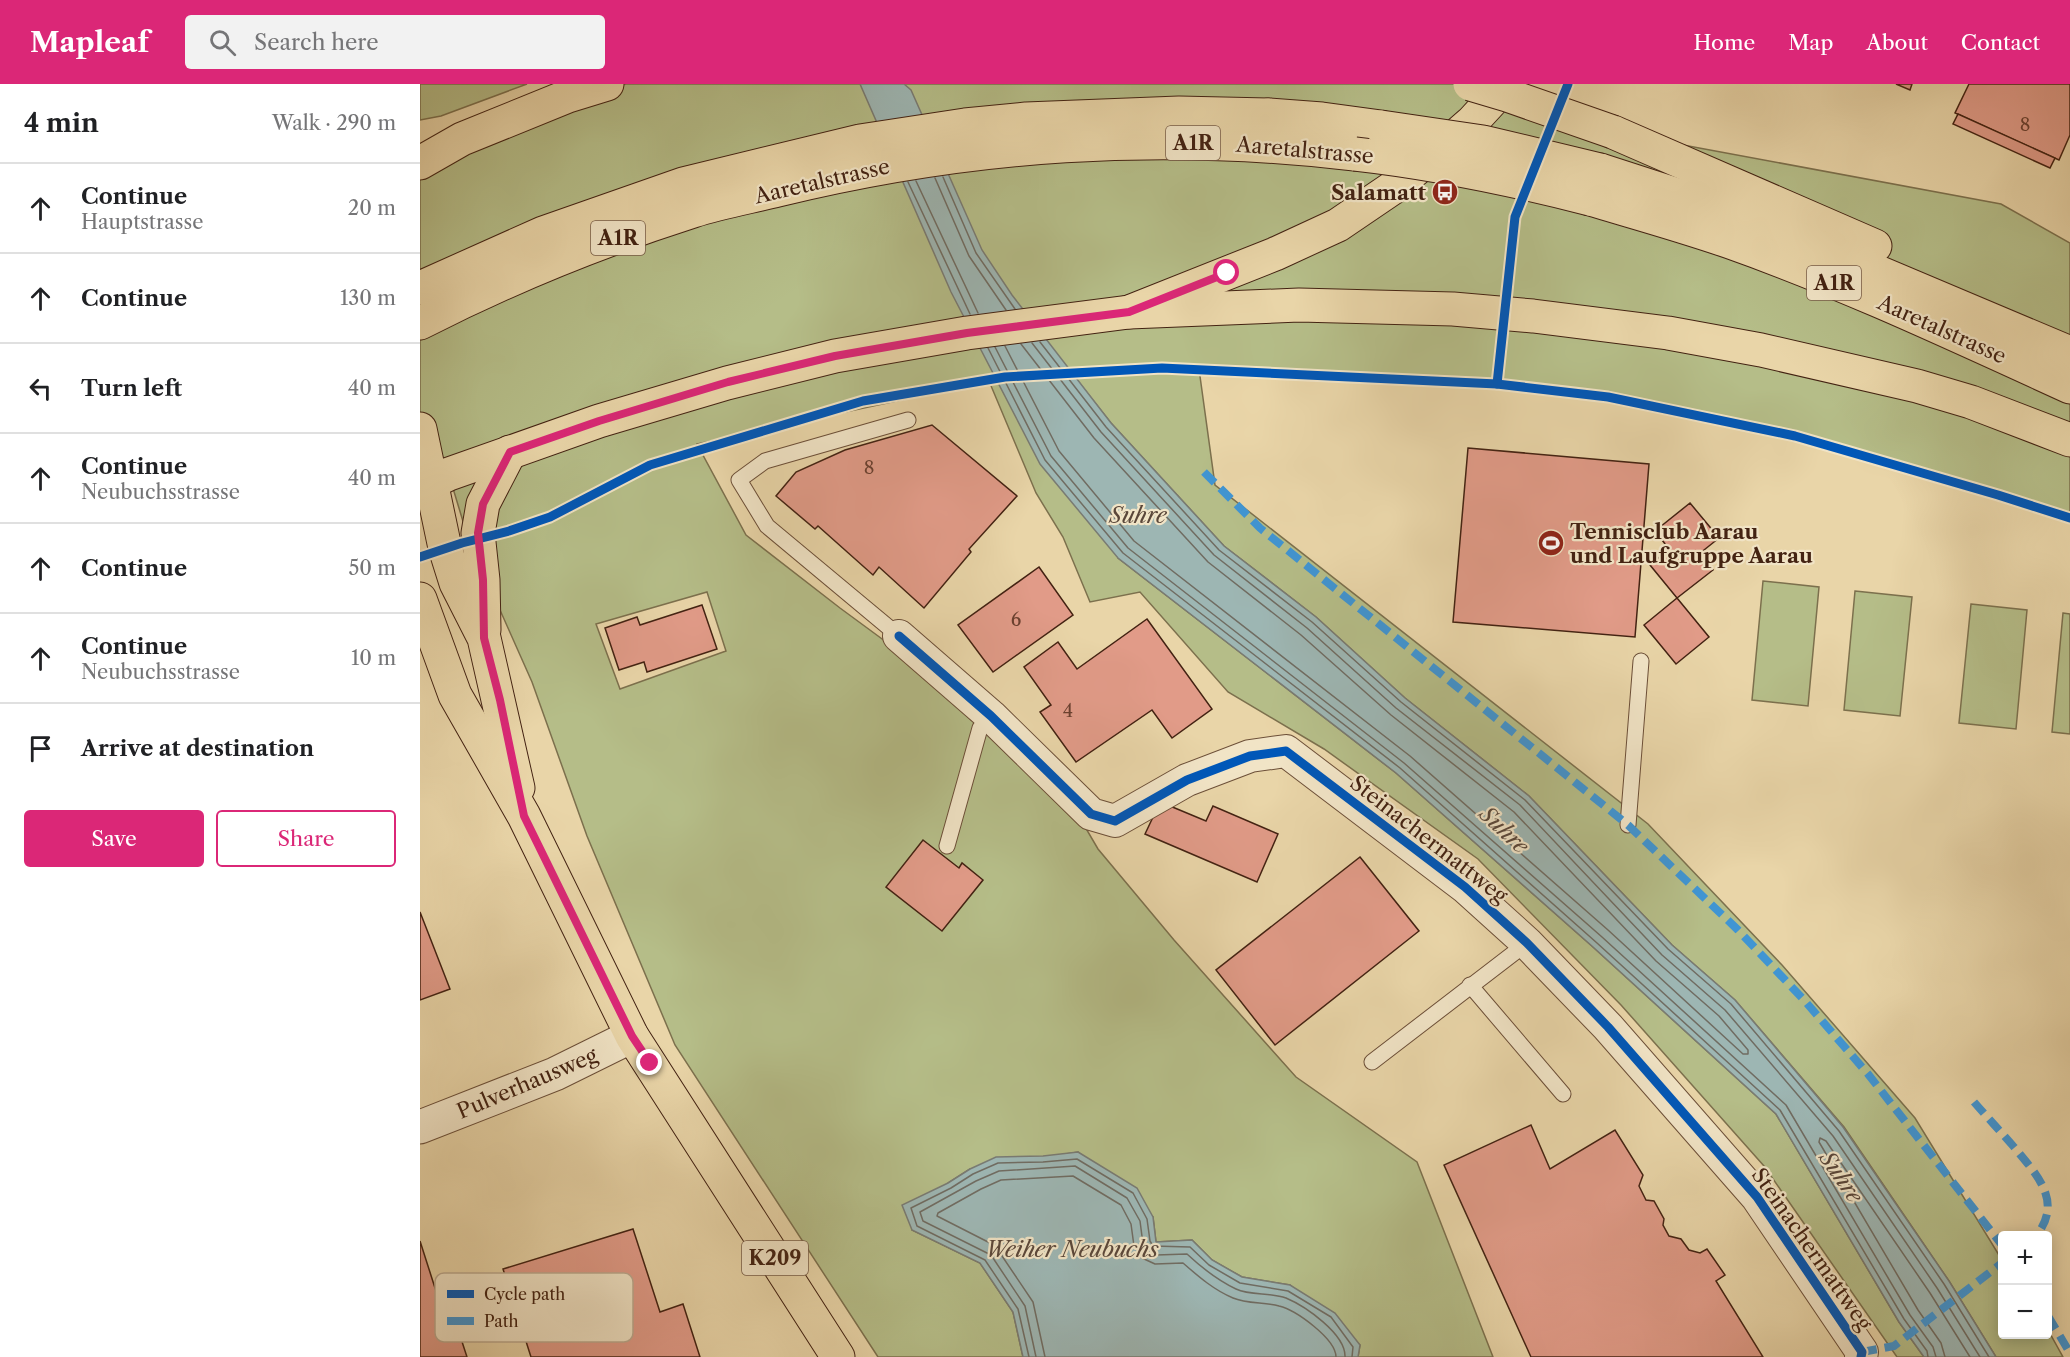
<!DOCTYPE html>
<html lang="en">
<head>
<meta charset="utf-8">
<style>
	body { margin:0; font-family:"Libre Caslon Text",serif; background:#f2f2f2; color:#202124 }
	.controls { position:absolute; right:18px; bottom:18px; display:grid; overflow:hidden; border-radius:6px; box-shadow:0 3px 15px #0003 }
	.controls button { width:54px; height:54px; display:grid; place-items:center; padding:0; border:0; border-bottom:2px solid #e0e0e0; background:#fff; color:#202124; font:30px sans-serif }
	.stop { position:absolute; width:18px; height:18px; margin:-14px; border:4px solid #db2777; border-radius:50%; background:#fff }
	.stop.end { background:#db2777; border-color:#fff; box-shadow:0 2px 6px #0008 }
	.list { margin:0; padding:0; list-style:none }
	h2 { display:flex; justify-content:space-between; align-items:center; height:78px; margin:0; padding:0 24px; font-size:26px }
	h2 small { font-size:20px; font-weight:400; color:#757577 }
	.list li { display:grid; grid-template-columns:39px 1fr auto; gap:18px; align-items:center; box-sizing:border-box; height:90px; padding:0 24px; border-top:2px solid #e0e0e0 }
	.list b { display:block; font-size:22px; white-space:nowrap }
	.list p { margin:0; font-size:20px; white-space:nowrap; color:#757577 }
	.list em { font-size:20px; font-style:normal; color:#757577 }
	.actions { display:flex; gap:12px; padding:18px 24px }
	.actions a { flex:1; padding:14px 0; border:2px solid #db2777; border-radius:6px; text-align:center; font-size:21px; color:#db2777 }
	.actions .main { background:#db2777; color:#fff }
	.icon { flex:none; width:33px; height:33px; fill:none; stroke:currentColor; stroke-width:2; stroke-linecap:round; stroke-linejoin:round }
	.map { position:relative; flex:none; width:1650px; height:1273px; overflow:hidden }
	header { display:flex; align-items:center; gap:36px; box-sizing:border-box; height:84px; padding:0 30px; background:#db2777; color:#fff }
	header strong { font-size:28px }
	nav { display:flex; gap:33px; margin-inline-start:auto; font-size:21px }
	.search { width:420px; height:54px; background:#f2f2f2; display:flex; align-items:center; gap:15px; box-sizing:border-box; padding:0 21px; border-radius:6px; color:#757577; font-size:22px }
	main { display:flex }
	aside { flex:1; background:#fff }
	.map>svg:first-child { display:block }
	.green { fill:#b5bd88; stroke:#7c704d; stroke-width:1.5; fill-rule:evenodd }
	.water { fill:#9db6b3; stroke:#797b73; stroke-width:1.5 }
	.lines { fill:none; stroke-linecap:round; stroke-linejoin:round }
	.shore { stroke:#706c62; stroke-width:1.5 }
	.building { fill:#e19b88; stroke:#432212; stroke-width:1.5 }
	.service-casing { stroke:#6c4f38; stroke-width:17 }
	.minor-casing { stroke:#6c4f38; stroke-width:34 }
	.tertiary-casing { stroke:#6c4f38; stroke-width:35 }
	.primary-casing { stroke:#432212; stroke-width:35 }
	.motorway-casing { stroke:#432212; stroke-width:35 }
	.service { stroke:#f1e4c6; stroke-width:15 }
	.minor { stroke:#f1e4c6; stroke-width:32 }
	.tertiary { stroke:#f1e4c6; stroke-width:33 }
	.primary { stroke:#e9d5a8; stroke-width:33 }
	.motorway { stroke:#e9d5a8; stroke-width:33 }
	.motorway-bridge-casing { stroke:#432212; stroke-width:35; stroke-linecap:butt }
	.motorway-bridge { stroke:#e9d5a8; stroke-width:33 }
	.quiet { stroke:#4095d3; stroke-width:8; stroke-dasharray:15 8; stroke-linecap:butt }
	.cycleway-casing { stroke:#f1e4c6; stroke-width:13 }
	.cycleway { stroke:#0057b8; stroke-width:9 }
	.route { stroke:#db2777; stroke-width:8 }
	.labels { text-anchor:middle; dominant-baseline:central; stroke-width:4.5; stroke-linejoin:round; paint-order:stroke }
	.number-label { font-size:18px; fill:#6a4030 }
	.shield { fill:#f1e4c6; stroke:#775c48; stroke-width:1.5 }
	.shield-label { font-size:20px; font-weight:bold; fill:#432212 }
	.street-label { font-size:21px; fill:#432212; stroke:#f1e4c6 }
	.poi-label { font-size:21px; font-weight:bold; fill:#432212; stroke:#f1e4c6; text-anchor:end }
	.water-label { font-size:22px; font-style:italic; fill:#5a473a; stroke:#f1e4c6 }
	.key { fill:#f1e4c6; stroke:#bdaa90; stroke-width:1.5 }
	.key-label { font-size:16px; fill:#432212 }
</style>
</head>
<body>
<header>
<strong>Mapleaf</strong>
<div class="search"><svg class="icon" aria-label="search" viewBox="0 0 24 24"><circle cx="10" cy="10" r="6"/><path d="M15 15l6 6"/></svg>Search here</div>
<nav><a>Home</a><a>Map</a><a>About</a><a>Contact</a></nav>
</header>
<main>
<aside>
<h2>4 min<small>Walk · 290 m</small></h2>
<ul class="list">
<li><svg class="icon" aria-label="ahead" viewBox="0 0 24 24"><path d="M12 20V5M6 11l6-6 6 6"/></svg><div><b>Continue</b><p>Hauptstrasse</p></div><em>20 m</em></li>
<li><svg class="icon" aria-label="ahead" viewBox="0 0 24 24"><path d="M12 20V5M6 11l6-6 6 6"/></svg><div><b>Continue</b></div><em>130 m</em></li>
<li><svg class="icon" aria-label="left" viewBox="0 0 24 24"><path d="M17 20v-9H6M10 6l-5 5 5 5"/></svg><div><b>Turn left</b></div><em>40 m</em></li>
<li><svg class="icon" aria-label="ahead" viewBox="0 0 24 24"><path d="M12 20V5M6 11l6-6 6 6"/></svg><div><b>Continue</b><p>Neubuchsstrasse</p></div><em>40 m</em></li>
<li><svg class="icon" aria-label="ahead" viewBox="0 0 24 24"><path d="M12 20V5M6 11l6-6 6 6"/></svg><div><b>Continue</b></div><em>50 m</em></li>
<li><svg class="icon" aria-label="ahead" viewBox="0 0 24 24"><path d="M12 20V5M6 11l6-6 6 6"/></svg><div><b>Continue</b><p>Neubuchsstrasse</p></div><em>10 m</em></li>
<li><svg class="icon" aria-label="arrive" viewBox="0 0 24 24"><path d="M6 21V4h12l-3 4 3 4H6"/></svg><div><b>Arrive at destination</b></div></li>
</ul>
<div class="actions"><a class="main">Save</a><a>Share</a></div>
</aside>
<div class="map">
<svg width="1650" height="1273" viewBox="0 0 1650 1273">
	<rect width="100%" height="100%" fill="#e9d5a8"/>
	<filter id="stains"><feTurbulence type="fractalNoise" baseFrequency=".00333" numOctaves="4"/><feColorMatrix values="0 0 0 0 .2 0 0 0 0 .09 0 0 0 0 .02 0 0 0 .5 -.17"/></filter>
	<radialGradient id="worn" r=".72"><stop offset=".6" stop-color="#630" stop-opacity="0"/><stop offset="1" stop-color="#630" stop-opacity=".3"/></radialGradient>
	<!-- green -->
	<g class="green">
		<path d="M0 0H107L21 32 0 36Z"/>
		<path d="M206 0H1050L1193 48 1581 120 1650 159V439L1578 411 1375 352 1201 316 1077 300 779 285 795 401 1228 740 1362 881 1495 1034 1582 1176V1250H1628V1246L1643 1273H1576L1529 1197 1424 1043 1315 916 1252 861 1109 712 985 614 896 533 804 462 691 339 653 291 698 474 976 689 1173 863 1356 1030 1479 1238 1504 1273H1477L1344 1082 1201 921 1058 775 904 665 808 608 720 508 670 518 643 453 616 409 569 297 277 360 326 451 420 524 473 563 664 741 678 765 754 856 876 993 997 1078 1073 1273H938L940 1261 870 1201 822 1193 792 1176 772 1156 736 1158 733 1133 658 1068 550 1085 528 1099 492 1146 560 1179 593 1228 603 1273H458L255 961 167 752 112 598 48 454 29 391 0 404V79L148 12ZM287 508 306 567 200 605 176 540Z"/>
		<path d="M1343 497 1399 503 1388 622 1332 616Z"/>
		<path d="M1435 507 1492 513 1480 632 1424 626Z"/>
		<path d="M1551 520 1607 526 1596 645 1539 639Z"/>
		<path d="M1643 529 1650 530V650L1632 648Z"/>
	</g>
	<!-- water -->
	<g class="water">
		<path d="M440 0H484L491 6 562 166 592 211 691 339 804 462 896 533 985 614 1109 712 1252 861 1315 916 1423 1043 1529 1197 1576 1273H1504L1479 1238 1356 1030 1173 863 976 689 698 474 620 380 531 208Z"/>
		<path d="M658 1068 717 1104 733 1133 736 1158 772 1156 792 1176 822 1193 870 1201 915 1229 940 1261 938 1273H603L593 1228 560 1179 492 1146 482 1121 528 1099 550 1085 576 1073 623 1072Z"/>
	</g>
	<g class="lines">
		<!-- shore -->
		<g class="shore">
			<path d="M523 93 556 169 595 225"/>
			<path d="M515 94 549 172 586 226"/>
			<path d="M496 97 558 229"/>
			<path d="M488 98 550 230"/>
			<path d="M620 258 686 343 799 466 892 538 981 618 1105 716 1248 865 1311 920 1419 1047 1524 1200 1569 1273"/>
			<path d="M612 259 681 348 794 471 887 544 976 624 1100 721 1242 871 1305 926 1413 1052 1517 1204 1560 1273"/>
			<path d="M585 262 639 367 714 457 990 672 1188 846 1323 970H1328V966L1299 932 1236 877 1094 728 971 631 881 551 788 478 674 354 601 260"/>
			<path d="M575 263 631 372 708 464 984 679 1182 853 1366 1021 1490 1231 1513 1263 1516 1273"/>
			<path d="M568 264 625 376 703 469 980 684 1177 859 1360 1026 1484 1235 1507 1267 1508 1273"/>
			<path d="M609 1273 598 1225 565 1176 497 1142 491 1124 531 1104 553 1090 578 1079 623 1078 657 1075 713 1109 727 1135 730 1157 733 1162 770 1163 789 1181 820 1199 868 1207 911 1233 933 1263 932 1273"/>
			<path d="M616 1273 605 1222 571 1171 503 1137 500 1128 556 1097 579 1087 655 1082 707 1114 720 1137 723 1160 728 1168 736 1171 767 1170C782 1184 797 1196 816 1205 831 1212 850 1208 866 1214 885 1222 926 1250 925 1273"/>
			<path d="M625 1273 613 1218 578 1166 570 1159 517 1132 518 1129 561 1105 581 1096 653 1092 701 1121 711 1140 714 1162 722 1174 735 1180 763 1179C779 1193 794 1206 813 1214 827 1220 845 1218 859 1222 876 1226 916 1255 916 1273"/>
			<path d="M1525 1273 1521 1259 1498 1226 1399 1058 1400 1054 1406 1057 1510 1209 1550 1273"/>
		</g>
	</g>
	<!-- building -->
	<g class="building">
		<path d="M1476 0H1492L1490 6Z"/>
		<path d="M1549 0H1650V51L1639 76 1535 29Z"/>
		<path d="M1538 30 1635 74 1630 84 1533 40Z"/>
		<path d="M512 341 597 412 549 465 551 468 504 524 459 483 453 491 398 442 395 445 356 412 376 388 425 366Z"/>
		<path d="M1048 364 1229 380 1215 553 1033 538Z"/>
		<path d="M1270 419 1299 454 1279 470 1293 486 1257 514 1230 481 1249 465 1235 447Z"/>
		<path d="M619 483 653 531 573 588 538 541Z"/>
		<path d="M1257 514 1289 553 1256 580 1224 541Z"/>
		<path d="M282 521 297 565 227 588 224 578 199 586 185 544 217 533 220 541Z"/>
		<path d="M727 535 792 625 752 654 732 626 656 678 620 628 631 621 604 583 638 558 657 585Z"/>
		<path d="M750 722 786 737 793 722 858 750 837 798 725 750 734 731Z"/>
		<path d="M503 756 539 784 542 779 563 796 522 847 466 803Z"/>
		<path d="M940 773 999 847 855 961 796 886Z"/>
		<path d="M0 828 30 905 0 916Z"/>
		<path d="M1111 1041 1130 1085 1195 1046 1223 1091 1219 1102 1226 1116 1234 1117 1244 1135 1243 1141 1249 1152 1261 1155 1269 1166 1280 1169 1287 1165 1305 1191 1296 1197 1343 1273H1111L1024 1081Z"/>
		<path d="M213 1145 240 1228 263 1220 280 1273H111L83 1185Z"/>
		<path d="M0 1157 23 1229 32 1227 47 1273H0Z"/>
	</g>
	<g class="lines">
		<defs>
			<g id="service">
				<path d="M479 552 347 442 319 396 345 377 488 336"/>
				<path d="M1208 741 1221 577"/>
				<path d="M527 762 560 644 571 632"/>
				<path d="M1050 901 1143 1010"/>
				<path d="M952 978 1107 859"/>
			</g>
			<path id="minor" d="M479 552 571 632 671 730 695 737 767 696 830 672 866 667 1045 803 1107 859 1188 943 1337 1113 1442 1268 1441 1273"/>
			<path id="tertiary" d="M0 1043 135 990 212 952"/>
			<g id="primary">
				<path d="M0 79 42 55 148 12 187 0"/>
				<path d="M0 204 123 149 263 100 440 57 545 41 606 35 759 29 848 31"/>
				<path d="M0 345 25 464 36 499 64 554 98 704"/>
				<path d="M0 404 29 390 179 337 307 299 415 272 547 249 709 228 855 170 918 141 971 105 1021 65 1052 38 1087 0"/>
				<path d="M0 515 35 611 104 732 212 952 418 1273"/>
				<path d="M64 546 63 496 58 449 63 420 90 368"/>
			</g>
			<g id="motorway">
				<path d="M848 31 902 35 961 43"/>
				<path d="M1193 48 1455 162"/>
				<path d="M1180 86 1325 133 1375 153 1650 269"/>
				<path d="M1170 115C1217 129 1264 142 1310 158 1426 199 1538 252 1650 303"/>
				<path d="M709 228 879 221 1033 225 1113 232 1248 249 1341 266 1497 302 1551 318 1650 356"/>
				<path d="M0 239C88 194 179 157 273 127 301 118 330 113 358 106 551 59 738 47 935 70"/>
			</g>
		</defs>
		<!-- service casing -->
		<use href="#service" class="service-casing"/>
		<!-- minor casing -->
		<use href="#minor" class="minor-casing"/>
		<!-- tertiary casing -->
		<use href="#tertiary" class="tertiary-casing"/>
		<!-- primary casing -->
		<use href="#primary" class="primary-casing"/>
		<!-- motorway casing -->
		<use href="#motorway" class="motorway-casing"/>
		<!-- service -->
		<use href="#service" class="service"/>
		<!-- minor -->
		<use href="#minor" class="minor"/>
		<!-- tertiary -->
		<use href="#tertiary" class="tertiary"/>
		<!-- primary -->
		<use href="#primary" class="primary"/>
		<!-- motorway -->
		<use href="#motorway" class="motorway"/>
		<defs>
			<g id="motorway-bridge">
				<path d="M1050 0 1087 11 1193 48"/>
				<path d="M961 43 1063 58 1180 86"/>
				<path d="M935 70C1015 79 1092 95 1170 115"/>
			</g>
		</defs>
		<!-- motorway-bridge casing -->
		<use href="#motorway-bridge" class="motorway-bridge-casing"/>
		<!-- motorway-bridge -->
		<use href="#motorway-bridge" class="motorway-bridge"/>
		<!-- quiet -->
		<g class="quiet">
			<path d="M784 388 840 444 1208 741 1318 846 1384 916 1448 990 1582 1161"/>
			<path d="M1554 1018C1567 1033 1581 1048 1594 1063 1616 1090 1644 1117 1616 1152"/>
			<path d="M1628 1232 1650 1269"/>
			<path d="M1442 1268 1474 1262 1582 1179"/>
		</g>
		<defs>
			<g id="cycleway">
				<path d="M1077 300 1095 133 1148 0"/>
				<path d="M0 473 42 459 89 447 130 433 230 381 443 317 585 293 742 284 1077 300 1188 313 1375 352 1578 411 1650 434"/>
				<path d="M479 552 571 632 671 730 695 737 767 696 830 672 866 667 1045 803 1107 859 1188 943 1337 1113 1442 1268 1441 1273"/>
			</g>
		</defs>
		<!-- cycleway casing -->
		<use href="#cycleway" class="cycleway-casing"/>
		<!-- cycleway -->
		<use href="#cycleway" class="cycleway"/>
	</g>
	<g class="lines">
		<!-- route -->
		<path class="route" d="M230 979 212 952 104 732 80 616 64 554 63 496 58 449 63 420 90 368 179 337 308 298 415 272 547 249 709 228 807 189"/>
	</g>
	<!-- icons -->
	<defs>
		<symbol id="bus-disc" viewBox="-11 -11 22 22"><circle r="9.5" fill="#8f2418" stroke="#f1e4c6"/><path d="M-5-6H5V4H4V6H2V4H-2V6H-4V4H-5ZM-3.5-4V0h7V-4ZM-3.5 1.2v1.5H-2V1.2ZM2 1.2v1.5H3.5V1.2Z" fill="#fff"/></symbol>
		<symbol id="stadium-disc" viewBox="-11 -11 22 22"><circle r="9.5" fill="#8f2418" stroke="#f1e4c6"/><path d="M0-5a6.5 5 0 1 0 0 10a6.5 5 0 1 0 0-10ZM-3.5-1.8h7v3.6h-7Z" fill="#fff"/></symbol>
	</defs>
	<g fill-rule="evenodd">
		<use href="#bus-disc" x="1010" y="93" width="30" height="30"/>
		<use href="#stadium-disc" x="1116" y="444" width="30" height="30"/>
	</g>
	<g class="labels">
		<!-- number labels -->
		<g class="number-label">
			<text x="1605" y="41">8</text>
			<text x="449" y="384">8</text>
			<text x="596" y="536">6</text>
			<text x="648" y="627">4</text>
		</g>
		<!-- shield labels -->
		<g class="shield">
			<rect x="746" y="42" width="54" height="34" rx="4.5"/>
			<rect x="171" y="137" width="54" height="34" rx="4.5"/>
			<rect x="1387" y="182" width="54" height="34" rx="4.5"/>
			<rect x="322" y="1157" width="66" height="34" rx="4.5"/>
		</g>
		<g class="shield-label">
			<text x="773" y="59">A1R</text>
			<text x="198" y="154">A1R</text>
			<text x="1414" y="199">A1R</text>
			<text x="355" y="1174">K209</text>
		</g>
		<!-- street labels -->
		<g class="street-label">
			<text transform="translate(885 66) rotate(5)">Aaretalstrasse</text>
			<text transform="translate(402 97) rotate(-13)">Aaretalstrasse</text>
			<text transform="translate(1522 245) rotate(24)">Aaretalstrasse</text>
			<text transform="translate(1009 755) rotate(38)">Steinachermattweg</text>
			<text transform="translate(107 999) rotate(-23)">Pulverhausweg</text>
			<text transform="translate(1392 1165) rotate(55)">Steinachermattweg</text>
		</g>
		<!-- poi labels -->
		<g class="poi-label">
			<text x="1006" y="108">Salamatt</text>
			<text x="1150" y="447" text-anchor="start">Tennisclub Aarau<tspan x="1150" dy="24">und Laufgruppe Aarau</tspan></text>
		</g>
		<!-- water labels -->
		<g class="water-label">
			<text x="718" y="431">Suhre</text>
			<text transform="translate(1084 746) rotate(43)">Suhre</text>
			<text transform="translate(1421 1093) rotate(55)">Suhre</text>
			<text x="652" y="1165">Weiher Neubuchs</text>
		</g>
	</g>
	<!-- legend -->
	<rect x="15" y="1189" width="198" height="69" rx="9" class="key"/>
	<rect x="27" y="1206" width="27" height="8" fill="#0057b8"/>
	<rect x="27" y="1233" width="27" height="8" fill="#4095d3"/>
	<g class="key-label">
		<text x="64" y="1216">Cycle path</text>
		<text x="64" y="1243">Path</text>
	</g>
	<rect width="100%" height="100%" filter="url(#stains)"/>
	<rect width="100%" height="100%" fill="url(#worn)"/>
</svg>
<div class="controls">
<button>+</button>
<button>−</button>
</div>
<div class="stop" style="left:807px;top:189px"></div>
<div class="stop end" style="left:230px;top:979px"></div>
</div>
</main>
</body>
</html>
